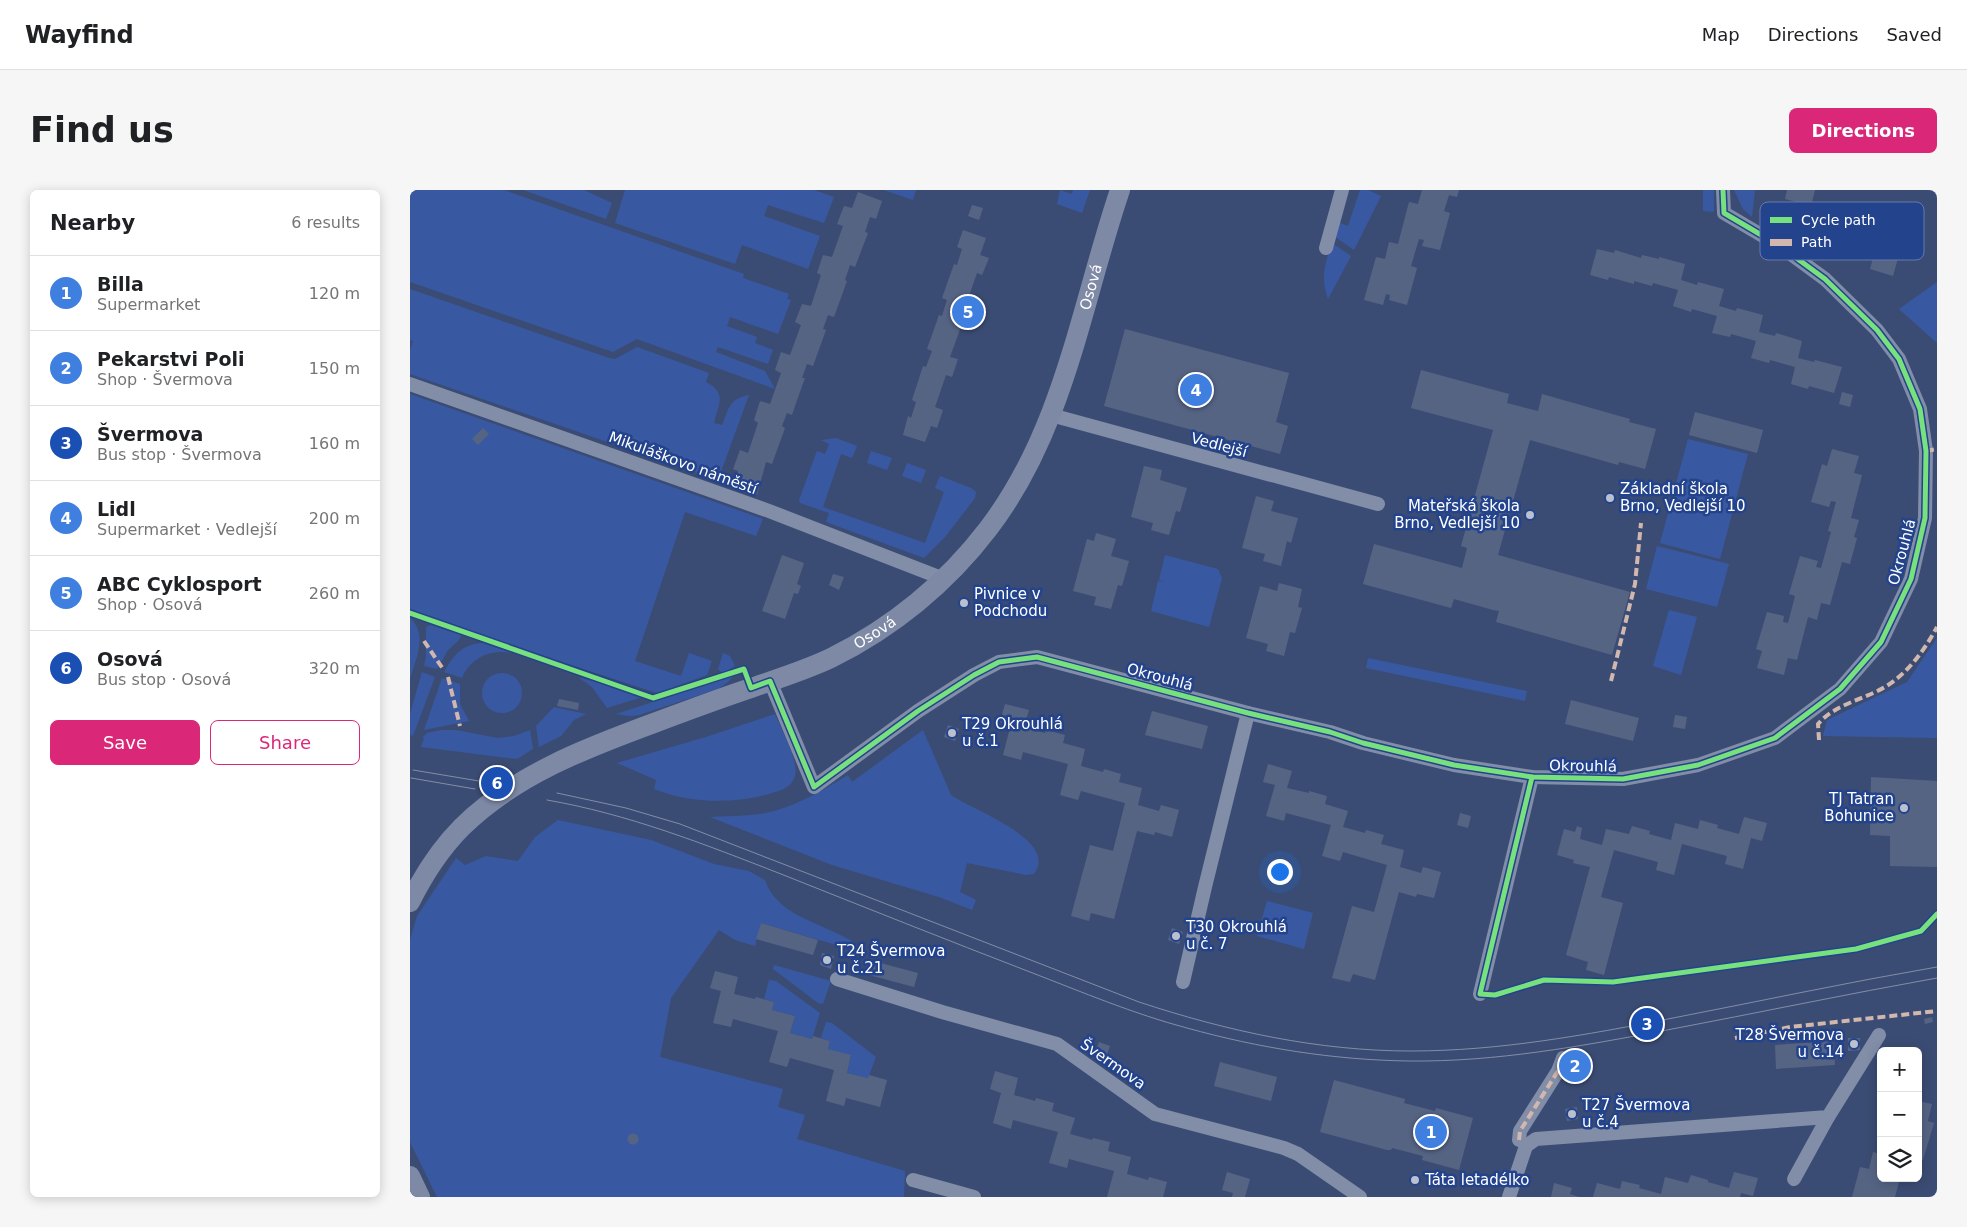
<!DOCTYPE html>
<html lang="en">
<head>
<meta charset="utf-8">
<style>
	body { margin:0; font-family:"DejaVu Sans",sans-serif; background:#f6f6f6; color:#202124 }
	.controls { position:absolute; right:15px; bottom:15px; display:grid; overflow:hidden; border-radius:8px; box-shadow:0 2px 12px #0003 }
	.controls button { width:45px; height:45px; display:grid; place-items:center; padding:0; border:0; border-bottom:1px solid #e0e0e0; background:#fff; color:#202124; font:25px sans-serif }
	.you { position:absolute; left:869px; top:681px; width:18px; height:18px; margin:-12px; border:4px solid #fff; border-radius:50%; background:#1a73e8; box-shadow:0 0 0 8px #1a73e833 }
	.badge { display:grid; place-items:center; width:32px; height:32px; border-radius:50%; background:#db2777; color:#fff; font-size:16px; font-weight:700 }
	.pin { position:absolute; translate:-50% -50%; border:2px solid #fff; box-shadow:0 1px 5px #0006 }
	.list { margin:0; padding:0; list-style:none }
	h2 { display:flex; justify-content:space-between; align-items:center; height:65px; margin:0; padding:0 20px; font-size:21px }
	h2 small { font-size:16px; font-weight:400; color:#757577 }
	.list li { display:grid; grid-template-columns:32px 1fr auto; gap:15px; align-items:center; box-sizing:border-box; height:75px; padding:0 20px; border-top:1px solid #e0e0e0 }
	.list b { display:block; font-size:19px; white-space:nowrap }
	.list p { margin:0; font-size:16px; white-space:nowrap; color:#757577 }
	.list em { font-size:16px; font-style:normal; color:#757577 }
	.actions { display:flex; gap:10px; padding:15px 20px }
	.actions a { flex:1; padding:11px 0; border:1px solid #db2777; border-radius:8px; text-align:center; font-size:18px; color:#db2777 }
	.actions .main { background:#db2777; color:#fff }
	.icon { flex:none; width:28px; height:28px; fill:none; stroke:currentColor; stroke-width:2; stroke-linecap:round; stroke-linejoin:round }
	.map { position:relative; flex:none; width:1527px; height:1007px; overflow:hidden; border-radius:8px }
	header { display:flex; align-items:center; gap:30px; box-sizing:border-box; height:70px; padding:0 25px; background:#fff; border-bottom:1px solid #e0e0e0 }
	header strong { font-size:24px }
	nav { display:flex; gap:28px; margin-inline-start:auto; font-size:18px }
	.intro { display:flex; align-items:center; justify-content:space-between; box-sizing:border-box; height:120px; padding:0 30px }
	h1 { margin:0; font-size:35px }
	.button { padding:12px 22px; border-radius:8px; background:#db2777; color:#fff; font-size:18px; font-weight:700 }
	main { display:flex; gap:30px; padding:0 30px }
	aside { flex:1; background:#fff; border-radius:8px; box-shadow:0 2px 12px #0003 }
	.map>svg:first-child { display:block }
	.green { fill:#3859a2 }
	.building { fill:#566484 }
	.lines { fill:none; stroke-linecap:round; stroke-linejoin:round }
	.street { stroke:#828da8; stroke-width:14 }
	.secondary { stroke:#7d89a5; stroke-width:20 }
	.tram { stroke:#828da7; stroke-width:1 }
	.quiet { stroke:#d1b7ad; stroke-width:4; stroke-dasharray:8 4; stroke-linecap:butt }
	.cycleway-casing { stroke:#23438c; stroke-width:8 }
	.cycleway { stroke:#77e17e; stroke-width:5 }
	.poi-dot { fill:#bac0ce; stroke:#23438c; stroke-width:2 }
	.labels { text-anchor:middle; dominant-baseline:central; stroke-width:5; stroke-linejoin:round; paint-order:stroke }
	.street-label { font-size:15px; fill:#fff; stroke:#23438c }
	.poi-label { font-size:15px; fill:#fff; stroke:#23438c; text-anchor:start }
	.key { fill:#23438c; stroke:#657bae; stroke-width:1 }
	.key-label { font-size:14px; fill:#fff }
</style>
</head>
<body>
<header>
<strong>Wayfind</strong>
<nav><a>Map</a><a>Directions</a><a>Saved</a></nav>
</header>
<div class="intro"><h1>Find us</h1><a class="button">Directions</a></div>
<main>
<aside>
<h2>Nearby<small>6 results</small></h2>
<ul class="list">
<li><span class="badge" style="background:#3f7fe0">1</span><div><b>Billa</b><p>Supermarket</p></div><em>120 m</em></li>
<li><span class="badge" style="background:#3f7fe0">2</span><div><b>Pekarstvi Poli</b><p>Shop · Švermova</p></div><em>150 m</em></li>
<li><span class="badge" style="background:#1a4fb4">3</span><div><b>Švermova</b><p>Bus stop · Švermova</p></div><em>160 m</em></li>
<li><span class="badge" style="background:#3f7fe0">4</span><div><b>Lidl</b><p>Supermarket · Vedlejší</p></div><em>200 m</em></li>
<li><span class="badge" style="background:#3f7fe0">5</span><div><b>ABC Cyklosport</b><p>Shop · Osová</p></div><em>260 m</em></li>
<li><span class="badge" style="background:#1a4fb4">6</span><div><b>Osová</b><p>Bus stop · Osová</p></div><em>320 m</em></li>
</ul>
<div class="actions"><a class="main">Save</a><a>Share</a></div>
</aside>
<div class="map">
<svg width="1527" height="1007" viewBox="0 0 1527 1007">
	<rect width="100%" height="100%" fill="#3b4c74"/>
	<!-- green -->
	<g class="green">
		<path d="M0 0H94L334 84 333 88 379 104 377 109 381 110 368 144 320 127 317 136 347 147 345 153 363 160 358 174 308 157 306 162 355 181 365 199 227 149 203 162 0 92Z"/>
		<path d="M113 0H174L202 13 196 29Z"/>
		<path d="M215 0H404L424 7 414 33 358 15 354 26 410 46 398 79 332 55 325 74 205 33Z"/>
		<path d="M474 0H506L503 10Z"/>
		<path d="M650 0 662 4 663 0H680L672 23 647 14Z"/>
		<path d="M950 0H958L971 6 944 60 924 46 928 32 938 36Z"/>
		<path d="M1293 0H1304V22L1293 21Z"/>
		<path d="M1324 0H1345L1342 27 1333 19Z"/>
		<path d="M922 53 941 66 918 109C910 86 915 75 922 53Z"/>
		<path d="M1527 92V153L1489 119Z"/>
		<path d="M0 99 199 168 205 169 227 157 299 183 296 192C318 204 308 214 304 233L312 235C319 218 319 209 339 205L308 290 0 184V161L3 151 0 150Z"/>
		<path d="M0 204 353 329 346 346 275 322 225 471 271 486 279 463 302 471 297 485 247 503 54 440 0 419Z"/>
		<path d="M426 248 447 256 442 268 431 264 413 317 515 353 534 302 525 298 530 286 561 298 566 302 565 308 535 347 514 368 416 332 419 323 390 313 389 310 407 261 415 264 419 254 411 250Z"/>
		<path d="M1278 249 1338 264 1310 369 1250 353Z"/>
		<path d="M461 261 482 268 477 280 457 273Z"/>
		<path d="M497 273 516 280 511 293 492 286Z"/>
		<path d="M1247 356 1319 374 1307 417 1236 399Z"/>
		<path d="M755 365 808 379 812 388 799 437 741 421 748 391 756 392 749 390Z"/>
		<path d="M1259 420 1287 427 1271 485 1243 476Z"/>
		<path d="M0 428C18 444 6 469 0 489Z"/>
		<path d="M20 435 51 445 49 450 38 460 27 479 14 476 16 466V437Z"/>
		<path d="M1527 448V548L1413 546 1417 530 1497 492Z"/>
		<path d="M72 453 102 463C81 459 61 467 52 488L34 482C44 465 51 455 72 453Z"/>
		<path d="M313 463 320 466 325 476 315 482H311L308 479Z"/>
		<path d="M958 468 1117 501 1115 511 956 478Z"/>
		<path d="M12 482 25 487 3 546 0 545V524Z"/>
		<circle cx="92" cy="503" r="20"/>
		<path d="M323 486 318 492 308 499 229 525 220 526 206 524Z"/>
		<path d="M168 487 236 506 197 518 182 497Z"/>
		<path d="M32 488 50 494V514L59 531 14 540Z"/>
		<path d="M144 517 176 524 164 530 151 546 129 557 126 536Z"/>
		<path d="M365 524C371 539 389 571 385 586 382 597 372 600 362 603 325 614 281 614 244 599L246 590 207 573 296 547Z"/>
		<path d="M31 540H46L88 548 104 546 120 540 123 559 107 569 11 557 14 548H12L17 543Z"/>
		<path d="M513 540 541 605C560 619 650 650 624 684L616 685 557 673 550 702 566 710 562 720 529 707 422 675 300 627C317 626 334 626 350 624 382 619 410 602 438 585L442 592Z"/>
		<path d="M148 630 241 650 304 674 339 681 355 690C366 725 411 733 440 750 445 753 450 759 454 763L351 733 345 756 325 750 309 740 261 808 250 867 373 899 368 917 395 925 387 949 495 981 494 1007H27L0 952V750L7 726 46 668 55 675 76 666 108 671 125 647Z"/>
		<path d="M857 711 903 723 894 759 847 746Z"/>
		<path d="M364 775 421 791 413 814 408 813 363 779Z"/>
		<path d="M359 790 366 791 410 823 402 849 380 843 385 826 362 820 364 812 354 809Z"/>
		<path d="M416 832 422 833 466 867 458 888 437 883 441 866 418 859 420 851 411 848Z"/>
	</g>
	<!-- building -->
	<g class="building">
		<path d="M1012 0H1049L1047 7 1039 5 1034 21 1040 23 1030 60 1012 56 1014 50 1009 49 1001 76 1007 78 997 115 979 110 980 105 976 104 973 115 954 110 966 67 975 69 979 52 988 54 999 12 1008 14Z"/>
		<path d="M1377 0H1405L1401 16 1375 9Z"/>
		<path d="M448 2 472 11 466 29 460 27 455 42 458 43 445 77 440 75 435 90 437 91 424 127 418 125 413 139 416 140 403 176 397 174 392 188H395L385 216 382 225 377 223 372 236 375 238 362 274 356 272 347 305 323 297 328 281 323 279 330 260 338 263 348 233 344 230 350 211 360 214 371 183 365 180 371 162 380 165 391 135 385 132 392 114 401 116 411 85 407 83 413 65 422 67 433 36 427 34 434 16 442 18Z"/>
		<path d="M562 15 573 18 569 30 558 26Z"/>
		<path d="M1476 23 1499 29 1483 86 1460 79Z"/>
		<path d="M553 40 576 48 570 65 579 68 572 85 567 83 559 106 557 116 564 118 557 136 552 134 540 167 548 169 542 187 536 185 525 217 533 220 527 238 521 236 515 252 493 245 498 226 501 228 506 212 502 210 513 176 516 177 522 161 517 159 529 125 532 126 537 110 532 108 544 74 547 75 552 59 547 57Z"/>
		<path d="M1187 59 1204 63 1205 60 1231 68 1232 65 1249 69V67L1275 74 1271 90 1287 95 1288 92 1314 99 1309 116 1326 121 1327 118 1353 125 1349 142 1365 146 1366 143 1392 151 1388 168 1404 172 1405 170 1432 177 1424 203 1399 196 1398 199 1381 194 1385 177 1360 170 1359 173 1341 168 1346 151 1321 144 1320 147 1302 143 1307 126 1282 119 1281 122 1263 116 1268 100 1243 93 1242 96 1224 91V94L1199 87 1198 90 1180 85Z"/>
		<path d="M715 139 879 183 866 232 878 236 870 264 694 216Z"/>
		<path d="M1011 180 1099 204 1097 213 1128 221 1132 204 1220 229 1219 232 1246 239 1235 279 1209 272 1208 275 1120 250 1088 365 1220 402 1202 465 1086 432 1089 421 1083 420 1044 409 1041 418 953 394 964 354 1052 378 1057 358 1051 356 1083 240 1001 218Z"/>
		<path d="M1432 202 1443 205 1440 217 1429 214Z"/>
		<path d="M1285 222 1353 240 1347 263 1279 245Z"/>
		<path d="M73 238 79 244 68 255 62 249Z"/>
		<path d="M1422 259 1449 266 1444 283 1452 285 1441 328 1449 330 1444 347 1447 348 1440 374 1432 372 1420 415 1411 413 1407 430 1398 427 1387 470 1378 468 1374 485 1347 478 1352 461 1346 459 1357 422 1374 426 1373 432 1378 433 1385 406 1379 404 1390 366 1408 371 1406 377 1411 378 1421 342 1418 341 1426 312 1421 311 1419 317 1401 312 1412 274 1417 276Z"/>
		<path d="M734 276 752 280 750 290 777 298 770 322 766 321 759 345 741 340 743 333 721 327Z"/>
		<path d="M846 306 864 311 861 321 888 328 881 353 877 351 871 376 853 371 855 364 832 358Z"/>
		<path d="M686 343 706 349 701 366 719 371 712 396 708 395 701 419 684 415 686 407 663 401 677 349 684 351Z"/>
		<path d="M372 365 394 373 387 394 391 396 388 404 384 403 375 429 352 421Z"/>
		<path d="M423 384 434 387 429 400 419 395Z"/>
		<path d="M869 393 892 399 888 417 892 418 885 443 880 442 874 466 856 461 858 454 836 448 850 396 867 401Z"/>
		<path d="M149 509 169 513 168 520 147 516Z"/>
		<path d="M1161 510 1229 528 1223 551 1155 534Z"/>
		<path d="M595 514 619 520 614 537 635 543 636 540 655 545 653 553 675 559 671 576 693 582 694 579 711 584 709 592 732 598 728 615 749 621 751 615 769 620 762 647 745 642 744 645 727 641 704 729 681 723 679 731 661 726 680 655 703 661 715 613 671 601 668 610 650 605 658 574 613 562 611 570 593 565 601 534 590 532Z"/>
		<path d="M742 521 798 536 792 559 735 545Z"/>
		<path d="M1265 525 1277 527 1275 539 1263 537Z"/>
		<path d="M538 535 549 539 545 551 534 547Z"/>
		<path d="M858 574 882 581 877 598 899 603V601L917 606 915 614 938 621 933 637 955 643 956 640 974 645 971 654 994 660 990 677 1011 683 1013 677 1031 682 1024 708 1007 704 1006 707 989 702 965 790 943 784 940 792 922 788 942 716 964 722 977 675 933 662 930 671 912 666 921 635 876 623 874 631 856 626 865 595 853 592Z"/>
		<path d="M1461 587 1527 591V677L1480 676V646L1460 645Z"/>
		<path d="M1050 623 1061 626 1058 638 1047 635Z"/>
		<path d="M1334 627 1357 633 1352 651 1341 648 1333 679 1315 674 1317 666 1272 654 1264 685 1246 680 1248 672 1204 660 1191 707 1213 713 1194 785 1176 780 1178 772 1156 765 1180 677 1163 673 1164 670 1147 665 1154 639 1165 642 1167 636 1172 638 1170 649 1192 655 1196 639 1219 644 1222 636 1240 641 1239 644 1261 650 1265 633 1288 639 1290 630 1308 635 1307 638 1329 644Z"/>
		<path d="M351 733 408 750 403 765 346 749Z"/>
		<path d="M762 738 773 742 769 754 758 750Z"/>
		<path d="M412 763 424 766 421 779 410 775Z"/>
		<path d="M459 770 508 783 504 797 455 784Z"/>
		<path d="M305 781 328 787 324 804 345 809 346 807 364 812 362 820 385 826 380 843 402 849 403 846 420 851 418 859 441 865 437 883 458 888 459 885 477 890 470 917 436 908 434 916 416 911 424 880 380 868 377 877 359 872 368 841 323 829 321 837 303 833 311 801 300 798Z"/>
		<path d="M1522 827 1523 832 1515 834 1514 829Z"/>
		<path d="M1438 848H1450V860L1438 861Z"/>
		<path d="M1423 851 1425 875 1366 879 1365 855Z"/>
		<path d="M689 852 700 856 696 867 685 863Z"/>
		<path d="M810 872 867 887 861 911 804 896Z"/>
		<path d="M1169 872 1170 877 1160 879V874Z"/>
		<path d="M585 881 608 888 604 905 625 911 626 908 644 913 642 921 665 928 660 944 682 950 683 948 700 952 698 961 721 967 717 984 738 990 739 987 757 992 753 1007H697L704 981 659 969 657 978 639 973 648 942 603 930 601 939 583 933 591 903 580 899Z"/>
		<path d="M924 890 995 909 994 913 1025 921 1026 918 1063 928 1049 980 1012 970 1013 966 982 958 981 960H977L910 942Z"/>
		<path d="M1508 911 1522 914 1518 931 1524 933 1513 970 1508 969Z"/>
		<path d="M1167 917 1168 929 1157 931 1155 919Z"/>
		<circle cx="223" cy="949" r="5.5"/>
		<path d="M1463 962 1471 964V988H1490L1485 1007H1442L1450 977 1459 979Z"/>
		<path d="M817 982 840 989 835 1007H822L823 1003 812 1000Z"/>
		<path d="M1324 982 1348 988 1343 1006 1331 1003 1330 1007H1183L1187 993 1210 999 1212 991 1230 995 1229 998 1251 1004 1255 987 1278 993 1281 985 1298 990V992L1319 998Z"/>
		<path d="M1144 993 1162 998 1160 1004 1169 1007H1141Z"/>
	</g>
	<g class="lines">
		<!-- street -->
		<g class="street">
			<path d="M916 58 932 0"/>
			<path d="M0 194 359 321 534 389"/>
			<path d="M641 225 968 314"/>
			<path d="M360 491 404 597 508 521 564 485 589 472 627 467 838 523 920 542 953 553 1044 575 1122 587 1213 589 1288 575 1365 548 1430 499 1471 452 1501 389 1515 328 1516 261 1510 219 1489 169 1467 140 1415 89 1370 56 1314 23 1313 0"/>
			<path d="M427 789 532 822 647 854 745 924 874 958 888 964 950 1007"/>
			<path d="M773 792 795 697 838 523"/>
			<path d="M1070 804 1122 587"/>
			<path d="M1109 950 1110 941 1148 881 1153 868"/>
			<path d="M1384 989 1418 927"/>
			<path d="M503 990 564 1007"/>
			<path d="M1099 1007 1116 956 1126 949 1418 927 1469 845"/>
		</g>
		<!-- secondary -->
		<g class="secondary">
			<path id="s1" d="M0 712C13 686 31 658 52 637 105 585 176 558 244 533 276 521 308 509 341 498 367 489 396 480 421 468 482 438 537 393 578 339 654 240 671 115 710 0"/>
			<path d="M0 986 10 1007"/>
		</g>
		<!-- tram -->
		<g class="tram">
			<path d="M3 580 75 592"/>
			<path d="M1 588 65 599"/>
			<path d="M147 603 216 618 270 634 729 812C817 841 908 861 1001 861 1089 861 1176 845 1263 828 1351 811 1439 792 1527 777"/>
			<path d="M137 610C218 624 294 654 371 684 454 717 537 750 620 782 672 802 724 824 777 838 849 858 924 870 999 871 1086 872 1172 856 1257 840 1347 823 1437 804 1527 788"/>
		</g>
		<!-- quiet -->
		<g class="quiet">
			<path d="M1516 261 1527 259"/>
			<path d="M14 451 33 479"/>
			<path d="M38 487 50 536"/>
			<path d="M1201 491 1225 394 1231 333"/>
			<path d="M1409 550 1408 534C1425 514 1453 510 1475 497 1498 483 1514 461 1527 437"/>
			<path d="M1325 848 1380 837 1527 821"/>
			<path d="M1109 950 1110 941 1148 881 1153 868"/>
		</g>
		<defs>
			<g id="cycleway">
				<path d="M0 423 243 508 334 479 341 498 360 491 404 597 508 521 564 485 589 472 627 467 838 523 920 542 953 553 1044 575 1122 587 1213 589 1288 575 1365 548 1430 499 1471 452 1501 389 1515 328 1516 261 1510 219 1489 169 1467 140 1415 89 1370 56 1314 23 1313 0"/>
				<path d="M1122 587 1070 804 1085 805 1134 790 1203 792 1446 759 1511 741 1527 724"/>
			</g>
		</defs>
		<!-- cycleway casing -->
		<use href="#cycleway" class="cycleway-casing"/>
		<!-- cycleway -->
		<use href="#cycleway" class="cycleway"/>
	</g>
	<!-- markers -->
	<g class="poi-dot">
		<circle cx="1200" cy="308" r="5"/>
		<circle cx="1120" cy="325" r="5"/>
		<circle cx="554" cy="413" r="5"/>
		<circle cx="542" cy="543" r="5"/>
		<circle cx="1494" cy="618" r="5"/>
		<circle cx="766" cy="746" r="5"/>
		<circle cx="417" cy="770" r="5"/>
		<circle cx="1444" cy="854" r="5"/>
		<circle cx="1162" cy="924" r="5"/>
		<circle cx="1005" cy="990" r="5"/>
	</g>
	<g class="labels">
		<!-- street labels -->
		<g class="street-label">
			<text stroke="none"><textPath href="#s1" startOffset="970">Osová</textPath></text>
			<text transform="translate(809 255) rotate(15)">Vedlejší</text>
			<text transform="translate(273 273) rotate(20)">Mikuláškovo náměstí</text>
			<text transform="translate(1492 362) rotate(-75)">Okrouhlá</text>
			<text stroke="none"><textPath href="#s1" startOffset="551">Osová</textPath></text>
			<text transform="translate(750 487) rotate(15)">Okrouhlá</text>
			<text transform="translate(1173 576) rotate(1)">Okrouhlá</text>
			<text transform="translate(703 874) rotate(35)">Švermova</text>
		</g>
		<!-- poi labels -->
		<g class="poi-label">
			<text x="1210" y="299">Základní škola<tspan x="1210" dy="17">Brno, Vedlejší 10</tspan></text>
			<text x="1110" y="316" text-anchor="end">Mateřská škola<tspan x="1110" dy="17">Brno, Vedlejší 10</tspan></text>
			<text x="564" y="404">Pivnice v<tspan x="564" dy="17">Podchodu</tspan></text>
			<text x="552" y="534">T29 Okrouhlá<tspan x="552" dy="17">u č.1</tspan></text>
			<text x="1484" y="609" text-anchor="end">TJ Tatran<tspan x="1484" dy="17">Bohunice</tspan></text>
			<text x="776" y="737">T30 Okrouhlá<tspan x="776" dy="17">u č. 7</tspan></text>
			<text x="427" y="761">T24 Švermova<tspan x="427" dy="17">u č.21</tspan></text>
			<text x="1434" y="845" text-anchor="end">T28 Švermova<tspan x="1434" dy="17">u č.14</tspan></text>
			<text x="1172" y="915">T27 Švermova<tspan x="1172" dy="17">u č.4</tspan></text>
			<text x="1015" y="990">Táta letadélko</text>
		</g>
	</g>
	<!-- legend -->
	<rect x="1350" y="12" width="164" height="58" rx="8" class="key"/>
	<rect x="1360" y="27" width="22" height="6" fill="#77e17e"/>
	<rect x="1360" y="49" width="22" height="7" fill="#d1b7ad"/>
	<g class="key-label">
		<text x="1391" y="35">Cycle path</text>
		<text x="1391" y="57">Path</text>
	</g>
</svg>
<div class="controls">
<button>+</button>
<button>−</button>
<button><svg class="icon" aria-label="layers" viewBox="0 0 24 24"><path d="M12 4l9 5-9 5-9-5zM3 14l9 5 9-5"/></svg></button>
</div>
<div class="you"></div>
<div class="pin badge" style="left:1021px;top:942px;background:#3f7fe0">1</div>
<div class="pin badge" style="left:1165px;top:876px;background:#3f7fe0">2</div>
<div class="pin badge" style="left:1237px;top:834px;background:#1a4fb4">3</div>
<div class="pin badge" style="left:786px;top:200px;background:#3f7fe0">4</div>
<div class="pin badge" style="left:558px;top:122px;background:#3f7fe0">5</div>
<div class="pin badge" style="left:87px;top:593px;background:#1a4fb4">6</div>
</div>
</main>
</body>
</html>
